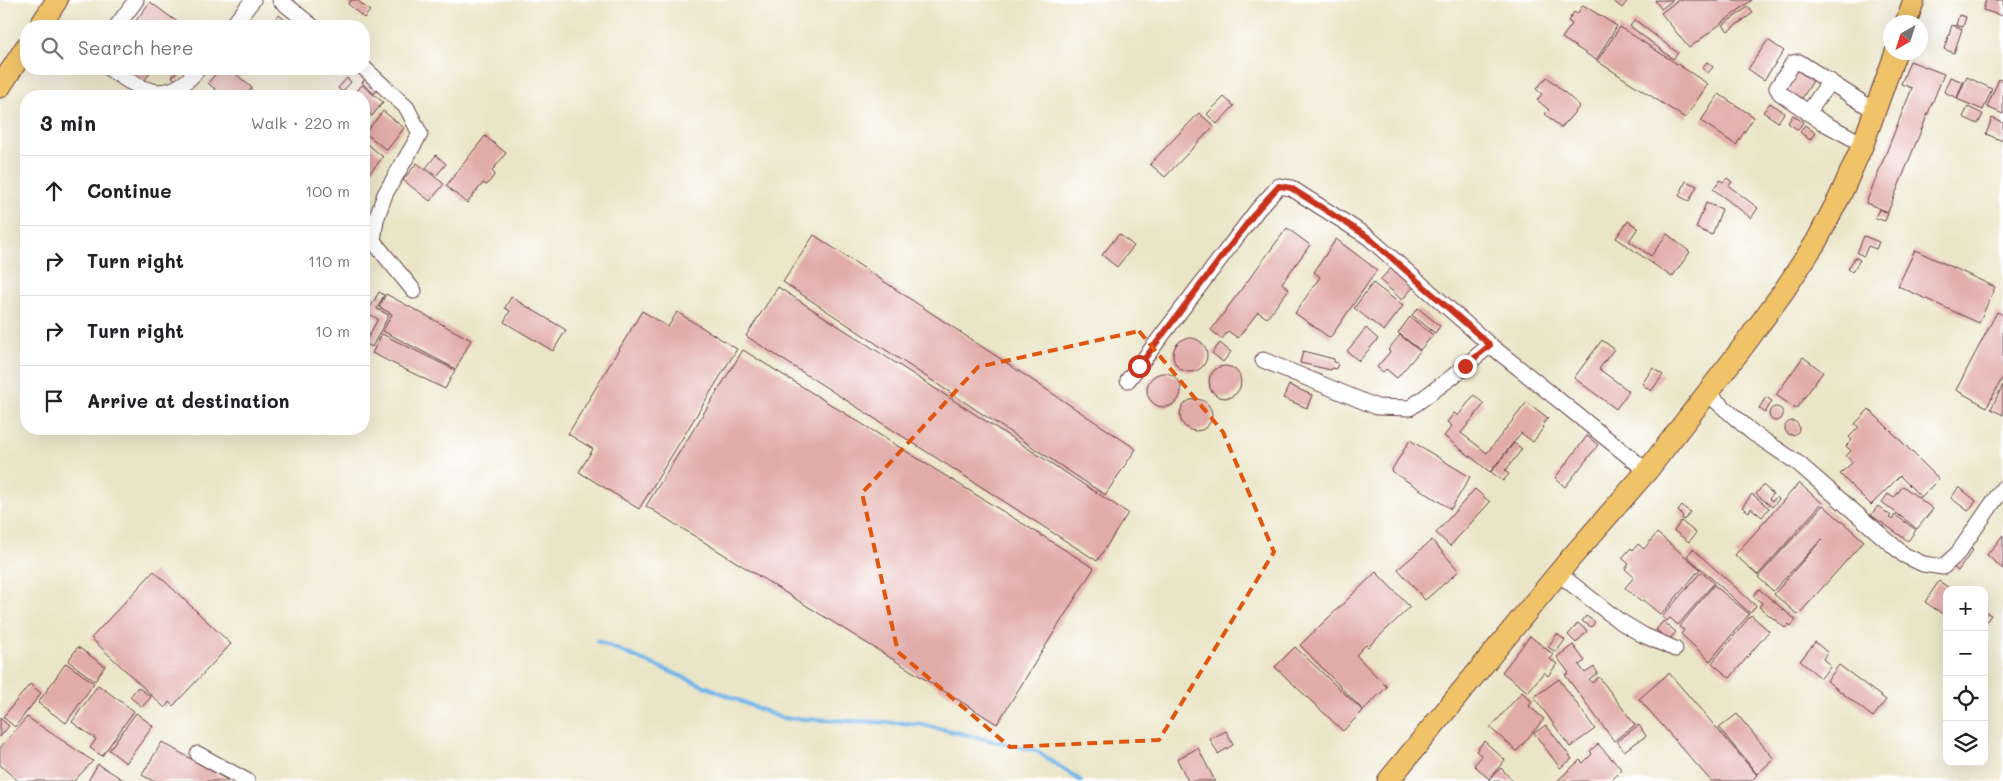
<!DOCTYPE html>
<html lang="en">
<head>
<meta charset="utf-8">
<style>
	body { margin:0; font-family:Mali,sans-serif; background:#f2f2f2; color:#202124 }
	.controls { position:absolute; right:15px; bottom:15px; display:grid; overflow:hidden; border-radius:10px; box-shadow:0 5px 20px #0002 }
	.controls button { width:45px; height:45px; display:grid; place-items:center; padding:0; border:0; border-bottom:1px solid #e0e0e0; background:#fff; color:#202124; font:25px sans-serif }
	.compass { position:absolute; left:1883px; top:15px; width:45px; height:45px; border-radius:50%; background:#fff; box-shadow:0 5px 20px #0002; rotate:219deg }
	.stop { position:absolute; width:15px; height:15px; margin:-11px; border:4px solid #c8321e; border-radius:50%; background:#fff }
	.stop.end { background:#c8321e; border-color:#fff; box-shadow:0 1px 5px #0008 }
	.list { margin:0; padding:0; list-style:none }
	h2 { display:flex; justify-content:space-between; align-items:center; height:65px; margin:0; padding:0 20px; font-size:21px }
	h2 small { font-size:16px; font-weight:400; color:#757577 }
	.list li { display:grid; grid-template-columns:32px 1fr auto; gap:15px; align-items:center; box-sizing:border-box; height:70px; padding:0 20px; border-top:1px solid #e0e0e0 }
	.list b { display:block; font-size:19px; white-space:nowrap }
	.list em { font-size:16px; font-style:normal; color:#757577 }
	.icon { flex:none; width:28px; height:28px; fill:none; stroke:currentColor; stroke-width:2; stroke-linecap:round; stroke-linejoin:round }
	.map { position:relative; flex:none; width:2003px; height:781px; overflow:hidden }
	.search { position:absolute; background:#fff; box-shadow:0 5px 20px #0002; left:20px; top:20px; width:350px; height:55px; display:flex; align-items:center; gap:12px; box-sizing:border-box; padding:0 18px; border-radius:20px; color:#757577; font-size:19px }
	.panel { position:absolute; background:#fff; box-shadow:0 5px 20px #0002; left:20px; top:90px; width:350px; height:345px; border-radius:20px }
	.map>svg:first-child { display:block }
	.lines { fill:none; stroke-linecap:round; stroke-linejoin:round }
	.stream { stroke:#74b6e9; stroke-width:4.5 }
	.building { fill:#e1aba8 }
	.minor-casing { stroke:#623d43; stroke-width:17 }
	.highway-casing { stroke:#623d43; stroke-width:23 }
	.minor { stroke:#fff; stroke-width:15 }
	.highway { stroke:#f1c369; stroke-width:21 }
	.route { stroke:#c8321e; stroke-width:6 }
	.marked { fill:none; stroke:#e0560e; stroke-width:4; stroke-dasharray:10 6; stroke-linejoin:round }
</style>
</head>
<body>
<div class="map">
<svg width="2003" height="781" viewBox="0 0 2003 781">
	<rect width="100%" height="100%" fill="#fff"/>
	<filter id="ink" filterUnits="userSpaceOnUse"><feTurbulence type="fractalNoise" baseFrequency=".02" numOctaves="2"/><feDisplacementMap in="SourceGraphic" scale="10" xChannelSelector="R" yChannelSelector="G"/><feConvolveMatrix kernelMatrix="1 2 1 2 8 2 1 2 1" color-interpolation-filters="sRGB"/></filter>
	<filter id="wash" filterUnits="userSpaceOnUse"><feTurbulence type="fractalNoise" baseFrequency=".0096" numOctaves="4" result="noise"/><feDisplacementMap in="SourceGraphic" scale="20" xChannelSelector="R" yChannelSelector="G"/><feGaussianBlur stdDeviation="1.12" result="paint"/><feColorMatrix in="noise" values="0 0 0 0 0 0 0 0 0 0 0 0 0 0 0 0 0 1.4 0 .05"/><feComposite in="paint" operator="in"/></filter>
	<g filter="url(#wash)">
		<rect width="100%" height="100%" fill="#ebe5c8"/>
		<g class="lines">
			<!-- stream -->
			<path class="stream" d="M597 641 781 718 920 724 1037 751 1081 781"/>
		</g>
		<g id="blocks">
			<!-- building -->
			<g class="building">
				<path d="M351 0H357L370 11 364 18 348 4Z"/>
				<path d="M1612 0H1628L1622 8Z"/>
				<path d="M1655 0H1673L1661 9Z"/>
				<path d="M1678 0H1752L1689 48 1661 13Z"/>
				<path d="M1986 0H2003V16L1983 10Z"/>
				<path d="M150 2 183 26H132Z"/>
				<path d="M1583 5 1617 26 1596 60 1562 38 1572 24 1568 21 1574 12 1577 14Z"/>
				<path d="M1748 7 1753 13 1728 31 1723 25Z"/>
				<path d="M279 15 291 25 290 26H278L273 22Z"/>
				<path d="M1959 15 1966 17 1963 27 1956 25Z"/>
				<path d="M1635 20 1678 53 1673 59 1630 26Z"/>
				<path d="M1952 25 1962 29 1954 53 1944 49Z"/>
				<path d="M1620 27 1708 84 1685 118 1597 61Z"/>
				<path d="M1768 40 1784 51 1764 80 1748 69Z"/>
				<path d="M1910 61 1944 74 1888 212 1866 203 1912 88 1901 84Z"/>
				<path d="M1707 62 1713 67 1708 73 1702 68Z"/>
				<path d="M1794 68 1813 81 1799 103 1780 90Z"/>
				<path d="M119 69H153L141 85Z"/>
				<path d="M179 69H187L177 81 172 77Z"/>
				<path d="M220 69H230L252 88 245 96H223L208 83Z"/>
				<path d="M1547 77 1580 106 1561 128 1545 114 1549 110 1537 100 1542 94 1536 89Z"/>
				<path d="M1950 77 1963 82 1957 98 1944 92Z"/>
				<path d="M1967 77 1992 89 1983 110 1957 99Z"/>
				<path d="M347 78 351 82 342 92 338 88Z"/>
				<path d="M365 79 378 89 374 94 362 83Z"/>
				<path d="M1999 79 2003 81V114L1987 107Z"/>
				<path d="M362 85 383 102 372 116 364 109V96H353Z"/>
				<path d="M1719 94 1754 117 1736 145 1701 121Z"/>
				<path d="M1224 97 1234 106 1217 124 1207 114Z"/>
				<path d="M1770 103 1784 113 1778 122 1763 112Z"/>
				<path d="M1968 107 1983 114 1978 124 1963 117Z"/>
				<path d="M383 111 404 128 387 150 365 133Z"/>
				<path d="M1199 113 1214 126 1165 177 1150 164Z"/>
				<path d="M1793 115 1803 122 1798 130 1788 123Z"/>
				<path d="M1992 118 2003 123V141L1986 134Z"/>
				<path d="M1805 125 1815 133 1810 140 1800 132Z"/>
				<path d="M485 136 506 153 492 171 495 174 487 185 483 183 467 203 446 186Z"/>
				<path d="M364 141 383 157 364 180Z"/>
				<path d="M436 155 446 164 436 176 426 168Z"/>
				<path d="M417 163 444 184 430 201 403 180Z"/>
				<path d="M1727 178 1732 182 1729 186 1758 208 1751 218 1713 189 1720 180 1723 182Z"/>
				<path d="M1686 181 1697 186 1689 201 1679 196Z"/>
				<path d="M1706 203 1722 209 1712 235 1696 228Z"/>
				<path d="M1879 209 1888 213 1885 221 1875 218Z"/>
				<path d="M1628 221 1638 228 1629 241 1651 256 1667 234 1690 252 1672 277 1616 238Z"/>
				<path d="M1287 228 1310 245 1282 283 1289 289 1267 318 1258 312 1238 338 1228 331 1222 339 1211 330Z"/>
				<path d="M1119 234 1134 246 1117 267 1102 255Z"/>
				<path d="M814 235 1136 449 1105 495 783 282Z"/>
				<path d="M1864 236 1879 242 1876 249 1868 246 1864 256 1857 253Z"/>
				<path d="M1336 239 1377 270 1330 338 1295 313 1320 277 1314 272Z"/>
				<path d="M1915 250 1995 287 1979 323 1898 286Z"/>
				<path d="M1855 257 1860 260 1852 272 1848 269Z"/>
				<path d="M1393 266 1415 285 1402 300 1380 280Z"/>
				<path d="M1373 283 1403 306 1384 331 1354 308Z"/>
				<path d="M778 287 1128 513 1097 561 746 336Z"/>
				<path d="M379 292 384 295 377 309 389 315 372 347 365 343 378 319 367 313Z"/>
				<path d="M386 294 471 340 456 369 383 331 392 314 379 307Z"/>
				<path d="M511 297 566 330 553 351 504 322 510 311 505 308Z"/>
				<path d="M1418 308 1440 326 1435 333 1412 315Z"/>
				<path d="M642 311 668 327 677 312 737 349 639 509 579 472 593 449 568 434Z"/>
				<path d="M1997 312 2003 315V377L1987 407 1956 390Z"/>
				<path d="M1410 317 1433 335 1420 350 1398 333Z"/>
				<path d="M1366 328 1378 339 1359 361 1347 351Z"/>
				<path d="M382 334 455 370 445 389 372 353Z"/>
				<path d="M1400 335 1420 351 1397 378 1386 369 1383 372 1377 367 1390 352 1388 350Z"/>
				<circle cx="1190" cy="355" r="17"/>
				<path d="M1602 340 1614 349 1599 369 1629 391 1616 409 1574 378Z"/>
				<path d="M1220 343 1231 352 1223 362 1212 353Z"/>
				<path d="M743 350 1094 568 997 724 646 506Z"/>
				<path d="M1303 351 1334 359V362L1338 363 1336 369 1332 368 1331 370 1300 363Z"/>
				<path d="M1803 357 1823 372 1796 409 1776 395Z"/>
				<circle cx="1225" cy="382" r="16"/>
				<path d="M1653 368 1663 375 1651 391 1642 384Z"/>
				<circle cx="1164" cy="390" r="17"/>
				<path d="M1289 385 1312 395 1307 408 1283 398Z"/>
				<path d="M2003 385V415L1991 409Z"/>
				<path d="M1474 395 1484 404 1461 433 1487 453 1527 402 1548 418 1542 425 1544 427 1533 442 1521 433 1490 472 1444 436 1452 426 1447 422 1454 413 1458 416Z"/>
				<path d="M1766 397 1772 401 1765 413 1759 408Z"/>
				<circle cx="1196" cy="415" r="16"/>
				<circle cx="1776" cy="414" r="7"/>
				<path d="M1869 409 1939 479 1921 497 1900 476 1871 505 1840 474 1853 462 1846 456 1851 451 1846 446 1852 440 1849 437 1859 427 1855 424Z"/>
				<circle cx="1792" cy="428" r="7"/>
				<path d="M1587 436 1598 445 1565 487 1555 478Z"/>
				<path d="M1410 440 1470 477 1451 509 1391 471Z"/>
				<path d="M1514 443 1522 449 1505 471 1509 474 1503 481 1491 472Z"/>
				<path d="M1799 483 1822 503 1758 575 1735 555Z"/>
				<path d="M1763 485 1773 494 1769 499 1772 501 1777 497 1779 499 1772 507 1756 494Z"/>
				<path d="M1903 486 1933 509 1917 529 1882 502 1888 494 1894 498Z"/>
				<path d="M1959 487 1976 501 1968 511 1951 498Z"/>
				<path d="M1475 489 1490 502 1450 546 1436 533Z"/>
				<path d="M1752 494 1769 508 1762 517 1751 508 1749 512 1742 507Z"/>
				<path d="M1823 505 1864 541 1798 615 1774 594 1822 539 1773 591 1758 577Z"/>
				<path d="M1682 506 1690 512 1684 520 1682 519 1683 516 1678 511Z"/>
				<path d="M1878 506 1891 516 1889 518 1892 520 1895 515 1916 530 1908 541 1871 515Z"/>
				<path d="M1681 521 1696 533 1689 542 1674 531Z"/>
				<path d="M1657 533 1700 569 1661 615 1643 600 1641 602 1625 588 1634 577 1625 569 1629 564 1622 558 1631 548 1633 550 1638 544 1644 549Z"/>
				<path d="M2003 535V569L1987 555Z"/>
				<path d="M1432 540 1459 571 1425 600 1398 569Z"/>
				<path d="M1967 546 1973 550 1958 571 1952 566Z"/>
				<path d="M1693 549 1756 606 1750 613 1687 556Z"/>
				<path d="M154 571 231 644 173 706 169 702 165 708 91 638Z"/>
				<path d="M1376 572 1410 607 1368 647 1366 645 1356 655 1387 687 1363 710 1300 645Z"/>
				<path d="M1701 572 1714 583 1678 625 1670 618 1667 621 1662 617Z"/>
				<path d="M1939 581 1952 590H1947V617L1925 602Z"/>
				<path d="M1714 585 1749 614 1710 661 1681 634 1684 630 1679 627Z"/>
				<path d="M1759 589 1796 620 1791 626 1789 624 1785 628 1759 607 1762 603 1753 596Z"/>
				<path d="M1984 611 1991 615 1984 625Z"/>
				<path d="M1751 615 1769 631 1730 678 1712 663Z"/>
				<path d="M1586 616 1595 622 1591 627 1582 621Z"/>
				<path d="M1663 621 1676 632 1669 640 1656 630Z"/>
				<path d="M1578 623 1587 631 1576 643 1568 635Z"/>
				<path d="M1557 634 1565 640 1556 652 1548 647Z"/>
				<path d="M1530 636 1554 655 1550 659 1557 664 1548 676 1544 672 1528 692 1502 672Z"/>
				<path d="M1815 642 1828 653 1823 659 1831 666 1821 678 1800 661Z"/>
				<path d="M1573 645 1585 661 1579 665 1585 673 1594 667 1598 673 1589 679 1592 683 1599 677 1635 725 1614 741 1565 675 1569 673 1557 657Z"/>
				<path d="M78 647 105 666 95 681 68 661Z"/>
				<path d="M1295 647 1363 711 1343 731 1275 667Z"/>
				<path d="M66 663 94 683 66 723 38 703Z"/>
				<path d="M1839 665 1886 700 1873 717 1827 681Z"/>
				<path d="M1669 673 1757 775 1751 781H1711L1639 699Z"/>
				<path d="M1559 679 1595 729 1570 747 1534 697Z"/>
				<path d="M30 684 41 693 15 727 3 717Z"/>
				<path d="M98 685 134 711 102 756 90 748 96 739 72 722Z"/>
				<path d="M138 687 151 697 142 707 130 697Z"/>
				<path d="M1522 692 1532 702 1529 706 1544 719 1517 751 1490 728Z"/>
				<path d="M136 713 153 726 126 763 109 750Z"/>
				<path d="M1737 714 1774 759 1757 774 1719 728Z"/>
				<path d="M27 717 93 761 74 781H18L0 765V748Z"/>
				<path d="M0 718 9 726 0 737Z"/>
				<path d="M1546 725 1572 759 1560 768 1534 733Z"/>
				<path d="M1639 725 1646 736 1624 751 1617 741Z"/>
				<path d="M1226 731 1233 745 1218 754 1210 739Z"/>
				<path d="M1484 741 1505 760 1489 779 1474 765 1482 756 1476 751Z"/>
				<path d="M162 742 229 781H153L142 775Z"/>
				<path d="M1598 744 1622 770 1611 781H1557L1580 760 1583 763 1592 754 1590 751Z"/>
				<path d="M1198 748 1215 781H1188L1177 759Z"/>
				<path d="M98 764 125 781H88Z"/>
				<path d="M1501 768 1513 781H1490L1489 779Z"/>
			</g>
		</g>
	</g>
	<g filter="url(#ink)">
		<use href="#blocks" fill-opacity="0" stroke="#623d43" stroke-width="1"/>
		<g class="lines">
			<defs>
				<g id="minor">
					<path d="M280 0 312 26"/>
					<path d="M117 26 136 0"/>
					<path d="M232 26 253 0"/>
					<path d="M364 68 407 108 420 134 385 194 376 220 373 241 414 291"/>
					<path d="M110 69C143 92 169 106 198 69"/>
					<path d="M1808 113 1830 81"/>
					<path d="M1863 144 1822 122 1780 93 1777 88 1793 63 1799 62 1875 111"/>
					<path d="M1263 360 1377 407 1410 408 1452 377 1490 345"/>
					<path d="M1128 380 1258 209 1279 186 1291 188 1368 237 1490 345 1647 471"/>
					<path d="M1707 393 1753 433 1799 464 1904 555 1923 564 1943 567 1958 553 2003 488"/>
					<path d="M1559 574 1618 620 1643 635 1675 649"/>
					<path d="M198 754 247 781"/>
				</g>
				<g id="highway">
					<path d="M1906 22 1914 0"/>
					<path d="M40 26 57 0"/>
					<path d="M0 87 26 47"/>
					<path d="M1388 781 1570 559 1647 471 1745 344 1783 292 1816 242 1840 196 1863 144 1896 52"/>
				</g>
			</defs>
			<!-- minor casing -->
			<use href="#minor" class="minor-casing"/>
			<!-- highway casing -->
			<use href="#highway" class="highway-casing"/>
			<!-- minor -->
			<use href="#minor" class="minor"/>
			<!-- highway -->
			<use href="#highway" class="highway"/>
		</g>
	</g>
	<g class="lines" filter="url(#ink)">
		<!-- route -->
		<path class="route" d="M1139 366 1258 209 1279 186 1291 188 1368 237 1490 345 1465 366"/>
	</g>
	<!-- marked area -->
	<path class="marked" d="M1139 331 1223 432 1274 552 1159 740 1010 747 898 652 862 493 978 367Z"/>
</svg>
<div class="controls">
<button>+</button>
<button>−</button>
<button><svg class="icon" aria-label="locate" viewBox="0 0 24 24"><circle cx="12" cy="12" r="6"/><path d="M12 2v4M12 18v4M2 12h4M18 12h4"/></svg></button>
<button><svg class="icon" aria-label="layers" viewBox="0 0 24 24"><path d="M12 4l9 5-9 5-9-5zM3 14l9 5 9-5"/></svg></button>
</div>
<svg class="compass" viewBox="-18 -18 36 36"><path d="M0-13l5 13h-10z" fill="#e53935"/><path d="M0 13l5-13h-10z" fill="#757577"/></svg>
<div class="stop" style="left:1139px;top:366px"></div>
<div class="stop end" style="left:1465px;top:366px"></div>
<div class="search"><svg class="icon" aria-label="search" viewBox="0 0 24 24"><circle cx="10" cy="10" r="6"/><path d="M15 15l6 6"/></svg>Search here</div>
<section class="panel">
<h2>3 min<small>Walk · 220 m</small></h2>
<ul class="list">
<li><svg class="icon" aria-label="ahead" viewBox="0 0 24 24"><path d="M12 20V5M6 11l6-6 6 6"/></svg><div><b>Continue</b></div><em>100 m</em></li>
<li><svg class="icon" aria-label="right" viewBox="0 0 24 24"><path d="M7 20v-9h11M14 6l5 5-5 5"/></svg><div><b>Turn right</b></div><em>110 m</em></li>
<li><svg class="icon" aria-label="right" viewBox="0 0 24 24"><path d="M7 20v-9h11M14 6l5 5-5 5"/></svg><div><b>Turn right</b></div><em>10 m</em></li>
<li><svg class="icon" aria-label="arrive" viewBox="0 0 24 24"><path d="M6 21V4h12l-3 4 3 4H6"/></svg><div><b>Arrive at destination</b></div></li>
</ul>
</section>
</div>
</body>
</html>
